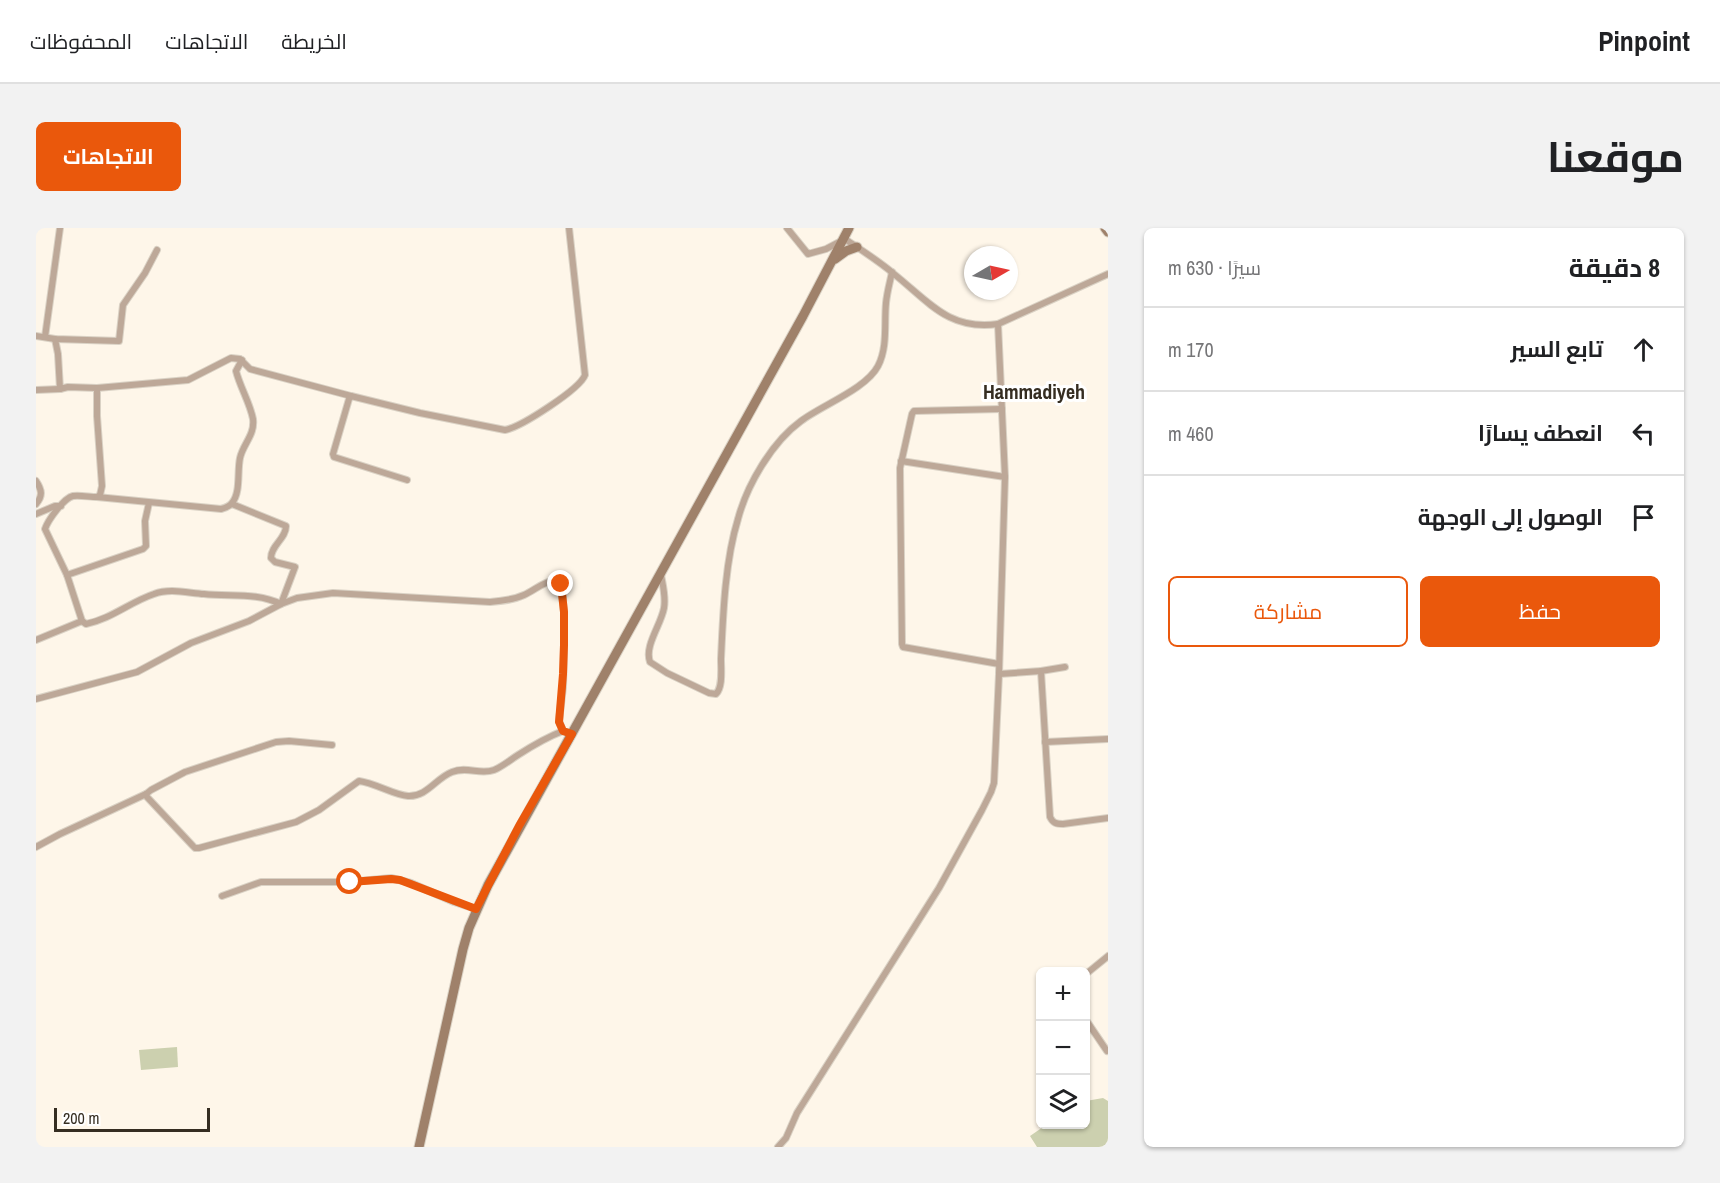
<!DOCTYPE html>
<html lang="ar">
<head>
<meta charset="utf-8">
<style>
	body { margin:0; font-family:"Archivo Narrow",Cairo,sans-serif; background:#f2f2f2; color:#202124; direction:rtl }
	.controls { position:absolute; right:18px; bottom:18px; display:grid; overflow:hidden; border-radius:9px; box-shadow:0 2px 4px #0004 }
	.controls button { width:54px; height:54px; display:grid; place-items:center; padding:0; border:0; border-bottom:2px solid #e0e0e0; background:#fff; color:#202124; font:30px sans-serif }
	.compass { position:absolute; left:928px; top:18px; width:54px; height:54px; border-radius:50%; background:#fff; box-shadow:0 2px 4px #0004; rotate:81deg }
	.scale { position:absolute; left:18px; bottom:15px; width:156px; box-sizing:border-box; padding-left:6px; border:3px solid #352d21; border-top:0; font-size:16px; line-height:21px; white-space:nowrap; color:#352d21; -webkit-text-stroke:4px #fff; paint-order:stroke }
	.stop { position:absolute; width:18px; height:18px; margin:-14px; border:4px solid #ea580c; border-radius:50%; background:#fff }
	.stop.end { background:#ea580c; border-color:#fff; box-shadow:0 2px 6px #0008 }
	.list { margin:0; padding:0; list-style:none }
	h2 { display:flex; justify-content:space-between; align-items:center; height:78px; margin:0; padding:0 24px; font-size:26px }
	h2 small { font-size:20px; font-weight:400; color:#757577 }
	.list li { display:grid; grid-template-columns:39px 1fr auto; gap:18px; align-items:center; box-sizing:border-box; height:84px; padding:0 24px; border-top:2px solid #e0e0e0 }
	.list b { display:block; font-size:22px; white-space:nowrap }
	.list em { font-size:20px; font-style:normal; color:#757577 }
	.actions { display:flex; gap:12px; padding:18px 24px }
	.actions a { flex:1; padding:14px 0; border:2px solid #ea580c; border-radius:9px; text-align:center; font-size:21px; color:#ea580c }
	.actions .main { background:#ea580c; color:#fff }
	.icon { flex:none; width:33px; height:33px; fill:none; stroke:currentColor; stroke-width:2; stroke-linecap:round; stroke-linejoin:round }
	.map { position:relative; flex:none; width:1072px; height:919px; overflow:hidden; direction:ltr; border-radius:9px }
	header { display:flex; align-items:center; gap:36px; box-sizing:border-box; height:84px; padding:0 30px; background:#fff; border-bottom:2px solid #e0e0e0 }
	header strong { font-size:28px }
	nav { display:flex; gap:33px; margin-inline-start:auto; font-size:21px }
	.intro { display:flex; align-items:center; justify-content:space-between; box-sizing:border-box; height:144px; padding:0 36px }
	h1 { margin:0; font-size:42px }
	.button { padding:15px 27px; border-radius:9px; background:#ea580c; color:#fff; font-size:21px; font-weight:700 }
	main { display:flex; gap:36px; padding:0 36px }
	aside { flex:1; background:#fff; border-radius:9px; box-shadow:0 2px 4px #0004 }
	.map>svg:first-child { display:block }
	.green { fill:#ccd0af }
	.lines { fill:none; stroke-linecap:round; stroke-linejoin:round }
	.street-casing { stroke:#dad2c5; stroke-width:8 }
	.secondary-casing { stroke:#dad2c5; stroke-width:11 }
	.street { stroke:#bda898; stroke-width:6 }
	.secondary { stroke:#9f816a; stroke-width:9 }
	.route { stroke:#ea580c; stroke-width:8 }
	.labels { text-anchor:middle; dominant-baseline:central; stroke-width:6; stroke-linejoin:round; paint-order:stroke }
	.quarter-label { font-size:20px; font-weight:bold; fill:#352d21; stroke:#fff }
</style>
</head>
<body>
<header>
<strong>Pinpoint</strong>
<nav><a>الخريطة</a><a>الاتجاهات</a><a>المحفوظات</a></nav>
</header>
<div class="intro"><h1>موقعنا</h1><a class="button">الاتجاهات</a></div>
<main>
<aside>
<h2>8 دقيقة<small>سيرًا · 630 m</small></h2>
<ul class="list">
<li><svg class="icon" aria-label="ahead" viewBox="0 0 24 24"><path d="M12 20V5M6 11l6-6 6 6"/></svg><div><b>تابع السير</b></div><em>170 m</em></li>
<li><svg class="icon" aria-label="left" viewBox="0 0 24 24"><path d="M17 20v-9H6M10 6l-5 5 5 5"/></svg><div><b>انعطف يسارًا</b></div><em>460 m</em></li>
<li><svg class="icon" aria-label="arrive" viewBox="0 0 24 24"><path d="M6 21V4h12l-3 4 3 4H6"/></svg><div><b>الوصول إلى الوجهة</b></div></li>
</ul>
<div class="actions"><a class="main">حفظ</a><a>مشاركة</a></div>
</aside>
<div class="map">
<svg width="1072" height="919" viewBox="0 0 1072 919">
	<rect width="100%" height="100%" fill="#fef6e9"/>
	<!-- green -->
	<g class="green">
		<path d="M141 819 142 839 105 842 103 822Z"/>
		<path d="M1067 870 1072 873V919H1001L994 908 1010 897 1050 896V873Z"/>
	</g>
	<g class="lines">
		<defs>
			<g id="street">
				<path d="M751 0 772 26 790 21 809 11C825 22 843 33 858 46 893 74 913 103 962 96L1072 46"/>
				<path d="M0 108 19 111 83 113 87 77 109 45 121 22"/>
				<path d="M9 109 24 0"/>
				<path d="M19 111 22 126 24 161 32 159 61 160V188L66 258 64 267 61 269C54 269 44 267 37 268 28 270 12 292 9 301L31 347 46 393 50 396C75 391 94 374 118 366 134 360 152 365 168 366 194 369 221 364 245 376L259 339 239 334 235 330C235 317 250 311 250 298L196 276"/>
				<path d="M61 160 152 152 195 130 204 131 214 141 315 168"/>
				<path d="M0 162 24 161"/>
				<path d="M865 233 969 249"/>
				<path d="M371 252 298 229 297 226 313 171 315 168 384 185 469 202C485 199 544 161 549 147L533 0"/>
				<path d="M0 253C6 262 7 268 0 276"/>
				<path d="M61 269 185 281C189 280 193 279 196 275 205 264 201 244 204 230 207 216 219 207 217 191 214 175 204 159 200 143L206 132"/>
				<path d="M0 286 19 278H25"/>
				<path d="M31 347 107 321 110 318 109 293 113 275"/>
				<path d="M625 347C627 358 630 369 628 380 625 397 608 418 614 434L631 445 673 465 680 466C687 459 685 442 685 431 687 387 689 333 702 291 711 257 736 214 765 193 786 177 830 161 842 138 852 119 848 95 850 75 851 64 854 54 856 44"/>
				<path d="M0 412 46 393"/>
				<path d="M963 436 867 419 866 416 864 240 876 186 878 183 966 181"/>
				<path d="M1005 443 1014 589C1017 595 1020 596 1027 596L1072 590"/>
				<path d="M963 446 1005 443 1029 439"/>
				<path d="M0 471 101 444 155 415 213 393 245 376 261 370 297 365 454 374C466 373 477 372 488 367 499 362 508 353 520 352L525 356 528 384V417L527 459 523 493 527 503 536 506"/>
				<path d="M1009 514 1072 511"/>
				<path d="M110 566 111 569 157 618 159 620H163L260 594 283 582 323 553C339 555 358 567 372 568 391 569 400 550 416 544 431 538 444 547 458 542 466 539 474 532 482 527 496 518 511 509 527 503"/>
				<path d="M0 619 24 606 110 566 115 562 149 544 240 514 253 513 296 517"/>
				<path d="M186 668 225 654H314L355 650 375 655 418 674 440 681"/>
				<path d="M1050 746 1072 728"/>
				<path d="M1050 792 1071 823"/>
				<path d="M742 919 750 910 761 885 903 660 946 582 955 564 958 555 963 446 969 249 962 96"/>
			</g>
			<g id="secondary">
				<path d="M1069 0 1072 4"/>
				<path d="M799 31 810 23 821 19"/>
				<path d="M383 919 427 721 433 700 452 657 767 88 813 0"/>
			</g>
		</defs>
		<!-- street casing -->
		<use href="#street" class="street-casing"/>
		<!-- secondary casing -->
		<use href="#secondary" class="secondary-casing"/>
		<!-- street -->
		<use href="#street" class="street"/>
		<!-- secondary -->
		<use href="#secondary" class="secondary"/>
	</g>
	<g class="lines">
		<!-- route -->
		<path class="route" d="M314 654 355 651 364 652 440 681 483 598 536 506 527 503 523 494 527 446 528 417V384L525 356"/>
	</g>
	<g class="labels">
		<!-- quarter labels -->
		<g class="quarter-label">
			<text x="998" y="163">Hammadiyeh</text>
		</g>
	</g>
</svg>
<div class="controls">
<button>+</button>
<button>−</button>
<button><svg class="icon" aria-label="layers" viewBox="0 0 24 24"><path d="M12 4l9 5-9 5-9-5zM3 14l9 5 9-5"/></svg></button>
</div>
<svg class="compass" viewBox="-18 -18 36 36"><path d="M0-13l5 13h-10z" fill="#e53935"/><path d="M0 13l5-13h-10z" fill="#757577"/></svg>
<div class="scale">200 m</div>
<div class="stop" style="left:314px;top:654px"></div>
<div class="stop end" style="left:525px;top:356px"></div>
</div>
</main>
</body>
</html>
